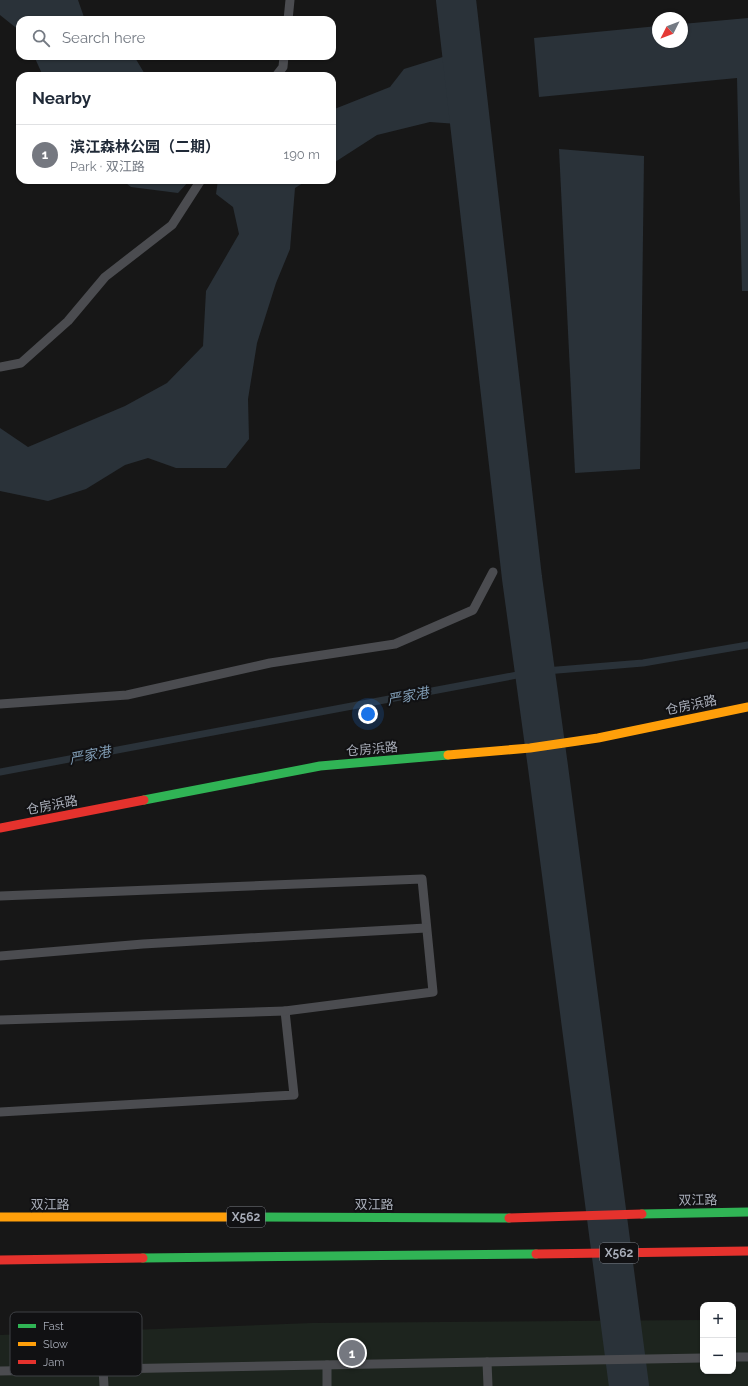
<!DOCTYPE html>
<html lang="en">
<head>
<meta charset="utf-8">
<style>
	body { margin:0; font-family:Raleway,"Noto Sans SC",sans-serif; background:#f2f2f3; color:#1f2937 }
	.controls { position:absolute; right:12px; bottom:12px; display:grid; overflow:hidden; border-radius:8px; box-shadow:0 1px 3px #0004 }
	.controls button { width:36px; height:36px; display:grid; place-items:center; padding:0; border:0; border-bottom:1px solid #e0e1e3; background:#fff; color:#1f2937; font:20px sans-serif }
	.compass { position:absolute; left:652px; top:12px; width:36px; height:36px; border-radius:50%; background:#fff; box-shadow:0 1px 3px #0004; rotate:228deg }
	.you { position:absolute; left:368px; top:714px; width:14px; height:14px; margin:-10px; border:3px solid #fff; border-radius:50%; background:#1a73e8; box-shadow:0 0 0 6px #1a73e833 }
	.badge { display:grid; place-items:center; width:26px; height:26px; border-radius:50%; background:#757880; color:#fff; font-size:13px; font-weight:700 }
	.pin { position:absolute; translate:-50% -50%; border:2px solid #fff; box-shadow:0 1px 4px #0006 }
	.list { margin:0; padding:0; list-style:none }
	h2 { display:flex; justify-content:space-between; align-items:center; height:52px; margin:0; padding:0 16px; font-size:17px }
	h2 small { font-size:13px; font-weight:400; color:#747a83 }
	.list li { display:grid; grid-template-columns:26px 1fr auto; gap:12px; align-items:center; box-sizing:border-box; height:60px; padding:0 16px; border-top:1px solid #e0e1e3 }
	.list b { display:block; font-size:15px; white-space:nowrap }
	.list p { margin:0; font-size:13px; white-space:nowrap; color:#747a83 }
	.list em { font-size:13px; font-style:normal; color:#747a83 }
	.icon { flex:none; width:22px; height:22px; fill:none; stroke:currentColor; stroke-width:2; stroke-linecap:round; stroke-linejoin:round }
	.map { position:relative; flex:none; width:748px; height:1386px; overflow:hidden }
	.search { position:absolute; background:#fff; box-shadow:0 1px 3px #0004; left:16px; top:16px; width:320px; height:44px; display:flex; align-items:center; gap:10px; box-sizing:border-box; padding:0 14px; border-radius:12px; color:#747a83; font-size:15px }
	.panel { position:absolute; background:#fff; box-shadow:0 1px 3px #0004; left:16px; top:72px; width:320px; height:112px; border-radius:12px }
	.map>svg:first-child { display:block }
	.green { fill:#1d241e }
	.water { fill:#2a3239 }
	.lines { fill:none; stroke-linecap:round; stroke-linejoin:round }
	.stream { stroke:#2a3239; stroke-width:7 }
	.river { stroke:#2a3239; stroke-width:40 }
	.lane { stroke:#4b4c50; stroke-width:9 }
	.fast { stroke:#30b455; stroke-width:9 }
	.slow { stroke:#ff9f0a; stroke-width:9 }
	.jam { stroke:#e5322d; stroke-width:9 }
	.labels { text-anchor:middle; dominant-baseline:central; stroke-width:4; stroke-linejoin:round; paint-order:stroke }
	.shield { fill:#111113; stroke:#7b7e86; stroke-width:1 }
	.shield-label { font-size:12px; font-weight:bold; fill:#a8adb8 }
	.street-label { font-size:13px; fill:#a8adb8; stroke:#111113 }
	.water-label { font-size:14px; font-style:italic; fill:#7f9bb3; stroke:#111113 }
	.key { fill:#111113; stroke:#3e4045; stroke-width:1 }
	.key-label { font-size:11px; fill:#a8adb8 }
</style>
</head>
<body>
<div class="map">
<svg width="748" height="1386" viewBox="0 0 748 1386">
	<rect width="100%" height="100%" fill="#171717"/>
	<!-- green -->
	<path class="green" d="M703 1320V1371H733V1320H748V1386H0V1335L312 1323Z"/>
	<!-- water -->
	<g class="water">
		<path d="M0 0H78L85 20H20V31L0 15Z"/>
		<path d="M748 18V291H742L737 78 539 97 534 38 658 26V42H682V24Z"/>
		<path d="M462 51 471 125 430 122 377 135 332 164V110L390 87 404 69Z"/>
		<path d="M34 56H134L146 76H43Z"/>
		<path d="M559 149 644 156 640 469 575 473Z"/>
		<path d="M122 180H190L178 193 131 187Z"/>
		<path d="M218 180H308L295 188 290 249 276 283 257 343 248 399 249 439 226 468H176L148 458 125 465 86 489 48 501 0 491V428L28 447 125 406 167 383 203 346 206 291 239 234 233 207 216 194Z"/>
	</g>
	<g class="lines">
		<!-- stream -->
		<path class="stream" d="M0 772 533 672 643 663 748 645"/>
		<!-- river -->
		<path class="river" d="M456 0 522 578 548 767 629 1386"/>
		<!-- lane -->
		<g class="lane">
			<path d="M288 20 290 0"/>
			<path d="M276 76 283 67 284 56"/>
			<path d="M0 367 21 363 68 321 105 277 172 225 201 180"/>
			<path d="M0 704 127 695 270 663 395 644 473 610 493 572"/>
			<path d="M0 896 422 879 433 992 285 1011 294 1095 0 1112"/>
			<path d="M0 956 143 944 426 928"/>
			<path d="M0 1020 285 1011"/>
			<path d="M733 1357H748"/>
			<path d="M487 1362 488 1386"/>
			<path d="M327 1365V1386"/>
			<path d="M103 1369 104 1386"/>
			<path d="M0 1371 703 1358"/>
		</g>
		<!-- fast -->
		<g class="fast">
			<path d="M144 800 320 766 448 755"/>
			<path d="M642 1214 748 1212"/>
			<path d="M238 1217 509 1218"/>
			<path d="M143 1258 536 1254"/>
		</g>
		<!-- slow -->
		<g class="slow">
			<path d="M448 755 530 748 598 738 748 707"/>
			<path d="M0 1217H238"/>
		</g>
		<!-- jam -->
		<g class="jam">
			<path d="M0 828 144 800"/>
			<path d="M509 1218 642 1214"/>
			<path d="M536 1254 748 1251"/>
			<path d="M0 1260 143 1258"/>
		</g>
	</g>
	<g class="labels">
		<!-- shield labels -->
		<g class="shield">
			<rect x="227" y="1207" width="38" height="20" rx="3"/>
			<rect x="600" y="1243" width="38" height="20" rx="3"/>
		</g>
		<g class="shield-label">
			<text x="246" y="1217">X562</text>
			<text x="619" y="1253">X562</text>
		</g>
		<!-- street labels -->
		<g class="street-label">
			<text transform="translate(691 705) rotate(-12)">仓房浜路</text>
			<text transform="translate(372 749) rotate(-5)">仓房浜路</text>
			<text transform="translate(52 805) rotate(-11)">仓房浜路</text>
			<text transform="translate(698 1200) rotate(-1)">双江路</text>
			<text x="50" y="1204">双江路</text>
			<text x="374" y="1204">双江路</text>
		</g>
		<!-- water labels -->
		<g class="water-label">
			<text transform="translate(408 696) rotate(-11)">严家港</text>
			<text transform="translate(90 755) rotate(-11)">严家港</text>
		</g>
	</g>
	<!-- legend -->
	<rect x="10" y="1312" width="132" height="64" rx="6" class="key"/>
	<rect x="18" y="1324" width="18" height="4" fill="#30b455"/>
	<rect x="18" y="1342" width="18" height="4" fill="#ff9f0a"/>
	<rect x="18" y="1360" width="18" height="4" fill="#e5322d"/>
	<g class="key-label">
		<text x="43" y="1330">Fast</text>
		<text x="43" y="1348">Slow</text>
		<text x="43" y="1366">Jam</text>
	</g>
</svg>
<div class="controls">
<button>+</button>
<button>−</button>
</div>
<svg class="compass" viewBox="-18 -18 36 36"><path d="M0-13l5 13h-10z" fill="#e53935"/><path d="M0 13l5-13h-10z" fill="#747a83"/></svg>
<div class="you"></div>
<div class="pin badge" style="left:352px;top:1353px">1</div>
<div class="search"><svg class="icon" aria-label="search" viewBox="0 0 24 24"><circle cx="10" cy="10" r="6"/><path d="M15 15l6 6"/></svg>Search here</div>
<section class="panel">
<h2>Nearby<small></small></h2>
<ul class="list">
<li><span class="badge">1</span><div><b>滨江森林公园（二期）</b><p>Park · 双江路</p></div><em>190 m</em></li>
</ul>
</section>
</div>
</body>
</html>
